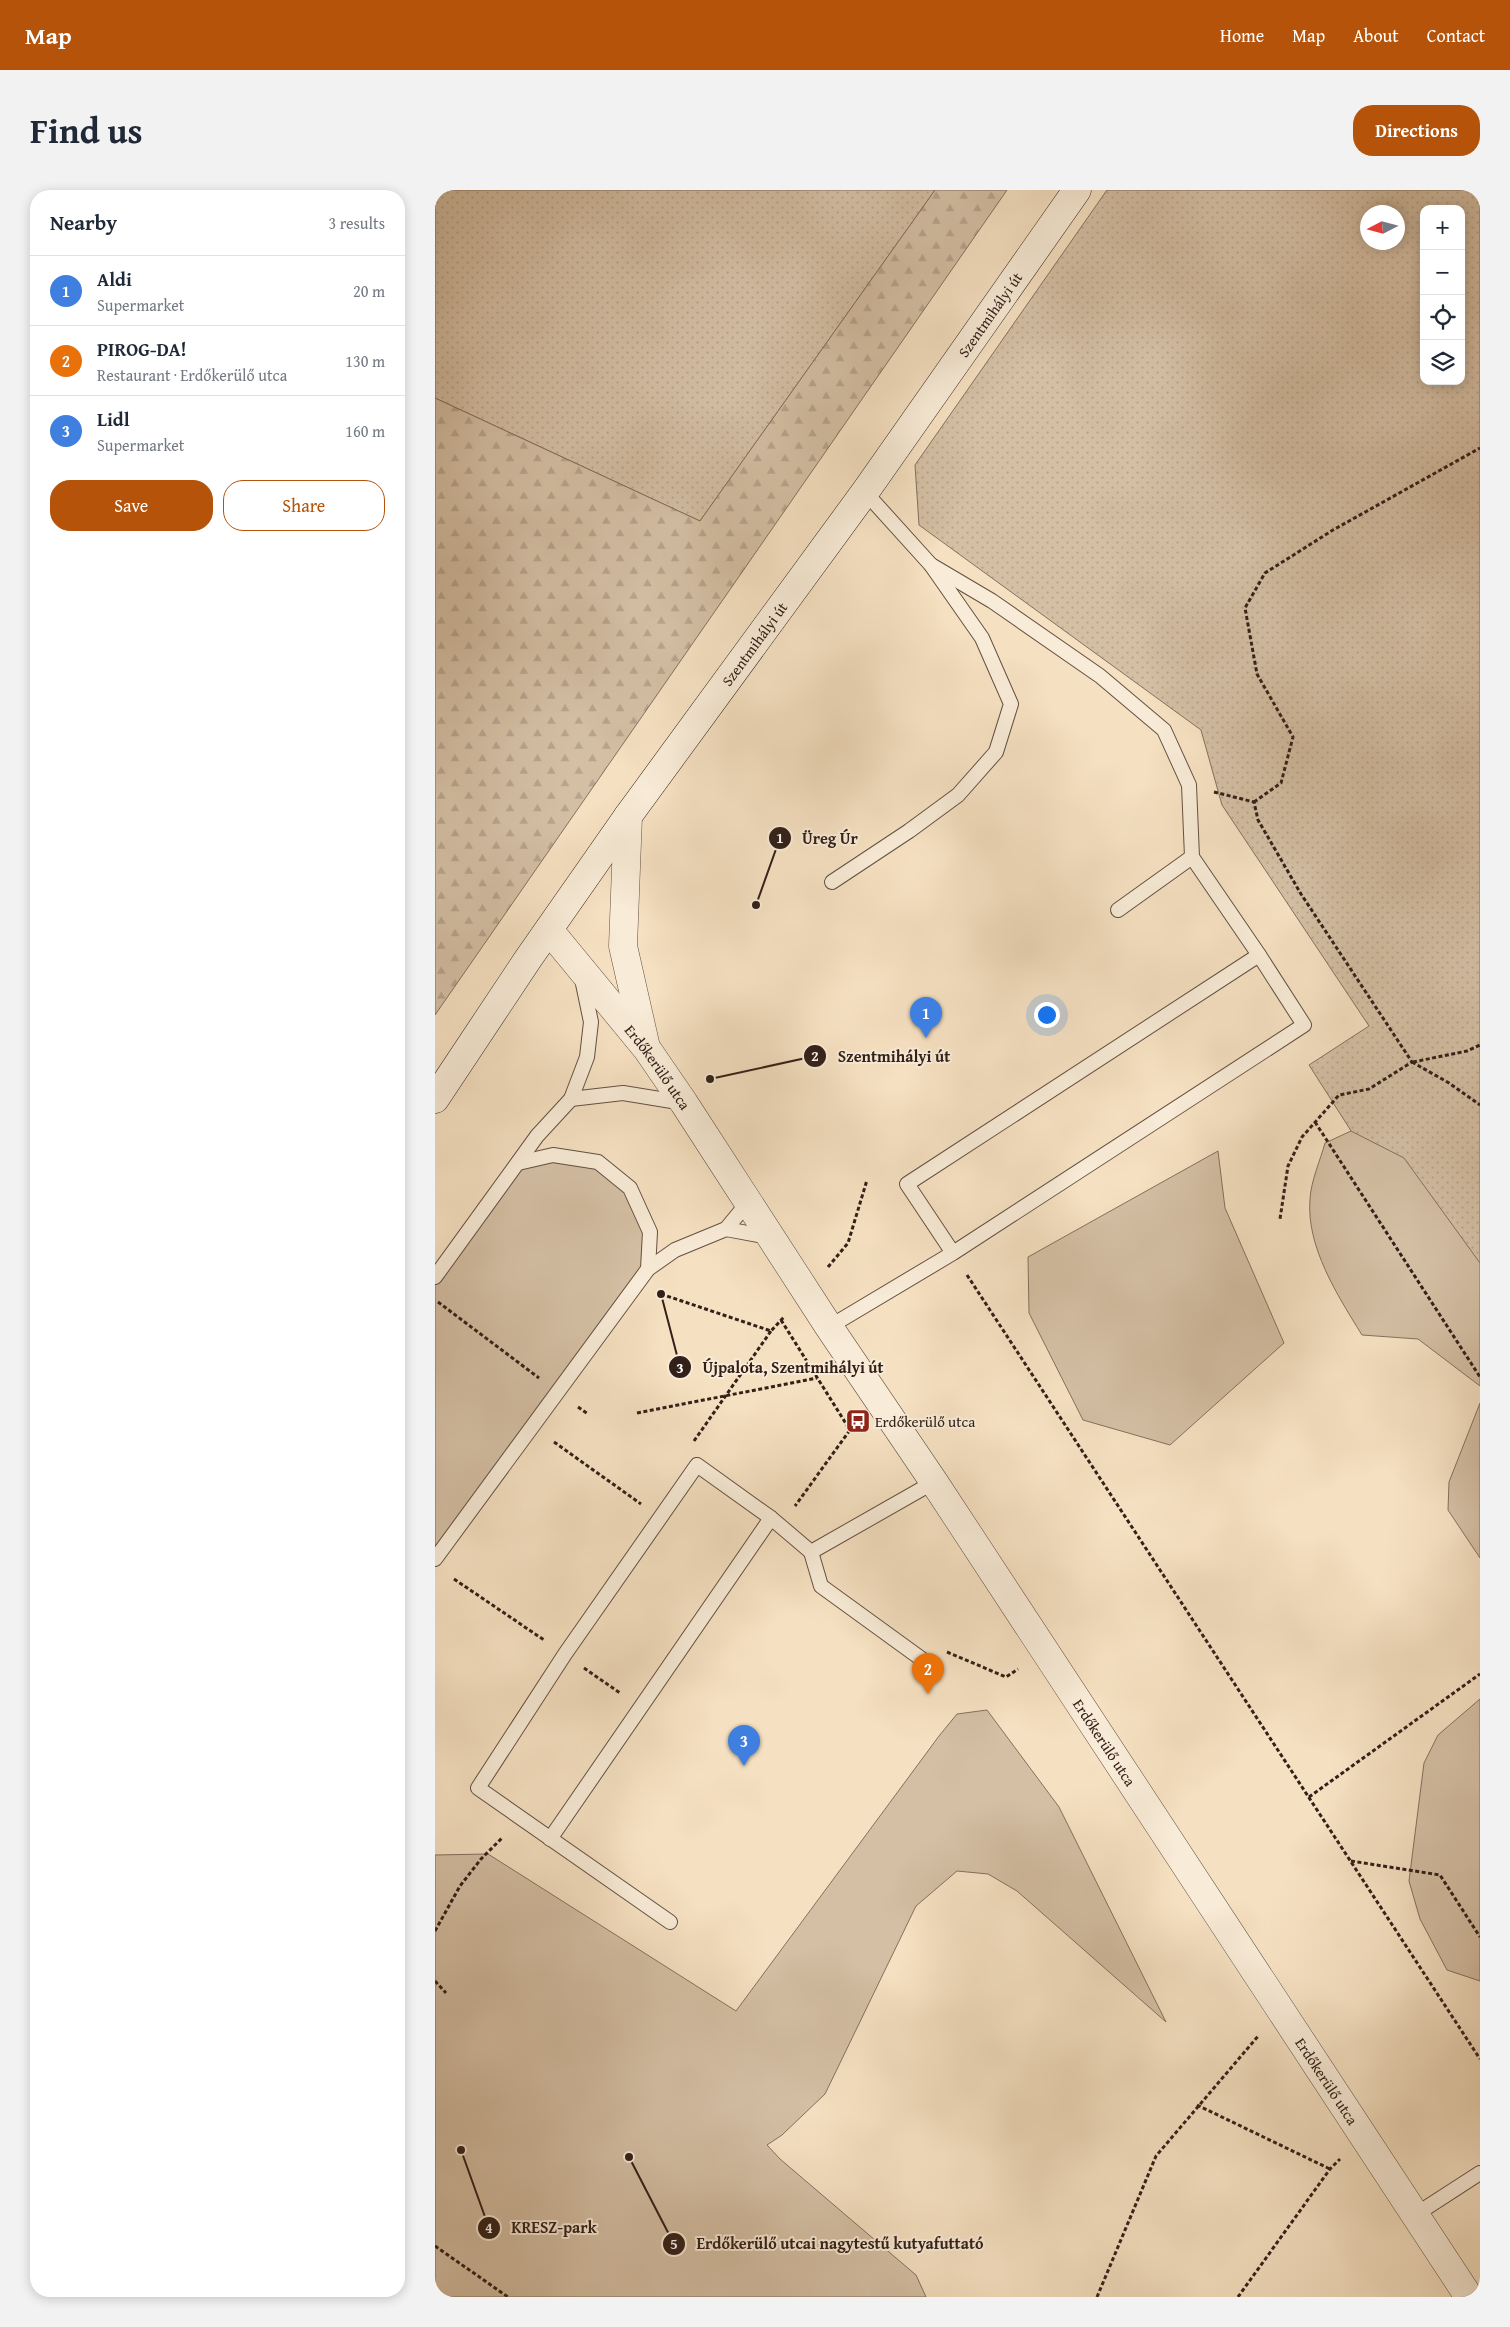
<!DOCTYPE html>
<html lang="en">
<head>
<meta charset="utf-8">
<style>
	body { margin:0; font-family:"Gentium Book Plus",serif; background:#f2f2f3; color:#1f2937 }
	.controls { position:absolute; right:15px; top:15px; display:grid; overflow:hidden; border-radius:10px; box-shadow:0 2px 12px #0003 }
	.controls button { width:45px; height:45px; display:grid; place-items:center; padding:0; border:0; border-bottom:1px solid #e0e1e3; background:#fff; color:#1f2937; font:25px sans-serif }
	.compass { position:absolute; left:925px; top:15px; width:45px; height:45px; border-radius:50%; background:#fff; box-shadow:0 2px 12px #0003; rotate:264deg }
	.you { position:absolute; left:611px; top:824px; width:18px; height:18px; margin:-12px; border:4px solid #fff; border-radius:50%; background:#1a73e8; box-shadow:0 0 0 8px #1a73e833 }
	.badge { display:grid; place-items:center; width:32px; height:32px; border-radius:50%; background:#b45309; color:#fff; font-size:16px; font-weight:700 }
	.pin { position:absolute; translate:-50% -41px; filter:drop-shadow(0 1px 2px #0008) }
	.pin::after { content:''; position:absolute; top:26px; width:18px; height:15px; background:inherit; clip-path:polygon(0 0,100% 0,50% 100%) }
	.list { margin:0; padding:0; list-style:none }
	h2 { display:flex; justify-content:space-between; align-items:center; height:65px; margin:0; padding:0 20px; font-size:21px }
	h2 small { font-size:16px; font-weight:400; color:#747a83 }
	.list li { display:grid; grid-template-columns:32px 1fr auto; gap:15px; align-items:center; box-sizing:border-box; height:70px; padding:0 20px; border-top:1px solid #e0e1e3 }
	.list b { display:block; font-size:19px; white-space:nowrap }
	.list p { margin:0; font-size:16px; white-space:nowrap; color:#747a83 }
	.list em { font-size:16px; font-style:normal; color:#747a83 }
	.actions { display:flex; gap:10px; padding:15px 20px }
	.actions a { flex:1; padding:11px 0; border:1px solid #b45309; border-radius:20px; text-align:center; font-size:18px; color:#b45309 }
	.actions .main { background:#b45309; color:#fff }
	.icon { flex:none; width:28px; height:28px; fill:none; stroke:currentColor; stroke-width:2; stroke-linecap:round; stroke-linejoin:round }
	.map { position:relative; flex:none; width:1045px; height:2107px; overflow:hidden; border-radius:20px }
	header { display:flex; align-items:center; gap:30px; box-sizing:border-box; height:70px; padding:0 25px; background:#b45309; color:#fff }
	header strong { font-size:24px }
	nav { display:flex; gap:28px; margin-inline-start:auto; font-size:18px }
	.intro { display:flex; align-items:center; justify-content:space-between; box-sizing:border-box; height:120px; padding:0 30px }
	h1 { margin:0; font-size:35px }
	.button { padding:12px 22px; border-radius:20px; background:#b45309; color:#fff; font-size:18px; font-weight:700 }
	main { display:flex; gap:30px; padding:0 30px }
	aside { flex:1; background:#fff; border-radius:20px; box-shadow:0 2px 12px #0003 }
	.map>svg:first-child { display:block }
	.grass { fill:url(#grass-dots); stroke:#83705e; fill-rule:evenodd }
	.forest { fill:url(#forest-firs); stroke:#83705e }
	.park { fill:#d4bfa4; stroke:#83705e }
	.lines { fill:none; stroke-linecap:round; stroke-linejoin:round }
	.service-casing { stroke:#635043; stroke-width:16 }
	.tertiary-casing { stroke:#635043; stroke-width:29 }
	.secondary-casing { stroke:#322019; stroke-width:29 }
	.path { stroke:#322019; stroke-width:3; stroke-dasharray:4 2.5; stroke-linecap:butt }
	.service { stroke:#f8ebd7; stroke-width:14 }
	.tertiary { stroke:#f8ebd7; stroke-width:28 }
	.secondary { stroke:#f8ebd7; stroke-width:28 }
	.labels { text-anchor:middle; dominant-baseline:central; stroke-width:4; stroke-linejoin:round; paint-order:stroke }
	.street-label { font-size:15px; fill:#322019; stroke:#f8ebd7 }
	.poi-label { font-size:15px; fill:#322019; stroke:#f8ebd7; text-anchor:start }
	.leader { fill:none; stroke:#322019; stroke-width:2 }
	.callout-dot { fill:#322019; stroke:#f8ebd7; stroke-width:2 }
	.mark-label { font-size:15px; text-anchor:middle; font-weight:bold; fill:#fff }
	.callout-label { font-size:16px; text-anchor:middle; font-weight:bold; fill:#322019; stroke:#f8ebd7; stroke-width:4; stroke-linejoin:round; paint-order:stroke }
</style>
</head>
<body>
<header>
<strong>Map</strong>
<nav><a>Home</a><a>Map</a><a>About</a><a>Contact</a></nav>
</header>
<div class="intro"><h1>Find us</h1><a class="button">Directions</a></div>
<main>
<aside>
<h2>Nearby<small>3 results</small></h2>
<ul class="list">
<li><span class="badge" style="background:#3f7fe0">1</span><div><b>Aldi</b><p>Supermarket</p></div><em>20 m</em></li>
<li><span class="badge" style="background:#e8710a">2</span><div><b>PIROG-DA!</b><p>Restaurant · Erdőkerülő utca</p></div><em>130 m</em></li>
<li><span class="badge" style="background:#3f7fe0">3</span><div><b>Lidl</b><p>Supermarket</p></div><em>160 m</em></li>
</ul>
<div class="actions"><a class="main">Save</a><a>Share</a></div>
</aside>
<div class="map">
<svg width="1045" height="2107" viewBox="0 0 1045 2107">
	<defs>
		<pattern id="grass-dots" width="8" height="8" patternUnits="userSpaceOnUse" patternTransform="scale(1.25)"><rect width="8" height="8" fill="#d4bfa4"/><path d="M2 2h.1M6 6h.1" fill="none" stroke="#b6a48d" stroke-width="1.8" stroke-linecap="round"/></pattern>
		<pattern id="forest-firs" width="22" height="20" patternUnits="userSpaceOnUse" patternTransform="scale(1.25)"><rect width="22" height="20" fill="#d4bfa4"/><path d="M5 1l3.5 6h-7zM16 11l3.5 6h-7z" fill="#b6a48d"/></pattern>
	</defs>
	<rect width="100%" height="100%" fill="#f5e0c1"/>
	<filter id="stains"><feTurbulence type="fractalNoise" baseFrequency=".004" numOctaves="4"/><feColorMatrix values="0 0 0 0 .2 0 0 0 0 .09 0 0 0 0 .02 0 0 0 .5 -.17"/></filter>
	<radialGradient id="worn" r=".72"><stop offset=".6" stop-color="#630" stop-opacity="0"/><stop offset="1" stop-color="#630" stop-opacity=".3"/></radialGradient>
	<!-- grass -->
	<g class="grass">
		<path d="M0 0H500L265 331 0 208Z"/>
		<path d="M672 0H1045V1143L874 875 934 836 787 615 766 540 484 335 480 275ZM989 19H1026V191H989ZM932 22H962V52H932Z"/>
	</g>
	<!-- forest -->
	<path class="forest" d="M500 0H572L0 825V208L265 331Z"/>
	<!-- park -->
	<g class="park">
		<path d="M916 941 969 968 1045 1073V1196L983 1149 927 1145C903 1106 871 1057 875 1009 876 991 885 971 890 953Z"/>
		<path d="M783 961 790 1018 849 1153 735 1255 648 1230 594 1123 593 1067Z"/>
		<path d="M118 965 163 972 195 998 215 1042 213 1079 0 1369V1087L83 973Z"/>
		<path d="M1045 1213V1368L1013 1320 1014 1292Z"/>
		<path d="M1045 1509V1791L1012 1780 985 1729 974 1691 989 1573 1003 1545Z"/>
		<path d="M552 1520 624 1617 731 1832 582 1701 553 1684 522 1681 481 1716 390 1904 347 1945 332 1955 345 1969 481 2085 491 2107H0V1665L53 1664 301 1821 504 1546 522 1524Z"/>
	</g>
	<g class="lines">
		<defs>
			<g id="service">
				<path d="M496 375 557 411 665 486 729 540 754 595 757 667 824 765"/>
				<path d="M397 692 474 641 523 605 561 562 576 514 547 448 496 375 430 302"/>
				<path d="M683 720 757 667"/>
				<path d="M136 909 188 903 249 913"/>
				<path d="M83 973 118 965 163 972 195 998 215 1042 213 1079"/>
				<path d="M291 1039 334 1047"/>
				<path d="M0 1087 102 946 136 909 152 867 156 832 147 789"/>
				<path d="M394 1137 518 1063 869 835 824 765 472 994 518 1063"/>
				<path d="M376 1362 386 1396 488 1470"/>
				<path d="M0 1369 213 1079 240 1060 291 1039 305 1022 312 1009"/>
				<path d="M115 1649 336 1328"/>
				<path d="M235 1732 43 1598 130 1464 262 1275 336 1328 376 1362 499 1292"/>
				<path d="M980 2025 1045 1983"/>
			</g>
			<g id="tertiary">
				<path d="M193 626 188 756 210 853"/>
				<path id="s1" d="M114 740 212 859 249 913 394 1137 499 1292 1034 2107"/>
			</g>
			<g id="secondary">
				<path id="s2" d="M0 909 93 769 193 626 430 302 642 0"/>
			</g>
		</defs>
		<!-- service casing -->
		<use href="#service" class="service-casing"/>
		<!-- tertiary casing -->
		<use href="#tertiary" class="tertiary-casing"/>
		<!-- secondary casing -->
		<use href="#secondary" class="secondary-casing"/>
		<!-- path -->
		<g class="path">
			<path d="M779 602 819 612 823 630 866 704 977 872 934 899 904 905 867 947 853 976 845 1029"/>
			<path d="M819 612 846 593 858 547 822 484 810 418 830 383 898 340 1045 258"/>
			<path d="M977 872 1014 893 1045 915"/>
			<path d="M978 872 1032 861 1045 855"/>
			<path d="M880 932 1045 1187"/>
			<path d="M393 1077 413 1053 432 990"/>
			<path d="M532 1085 1045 1869"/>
			<path d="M226 1104 336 1141 349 1127"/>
			<path d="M3 1112 104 1188"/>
			<path d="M346 1130 415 1240 360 1316"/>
			<path d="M143 1217 153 1224"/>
			<path d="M202 1223 382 1188"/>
			<path d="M259 1251 336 1141"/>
			<path d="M119 1252 206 1314"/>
			<path d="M19 1389 109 1450"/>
			<path d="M512 1462 571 1487 583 1479"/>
			<path d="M149 1478 185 1503"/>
			<path d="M874 1607 1045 1484"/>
			<path d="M916 1671 1005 1685 1045 1747"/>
			<path d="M0 1741 25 1696 46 1669 68 1647"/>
			<path d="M0 1791 11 1803"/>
			<path d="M762 1915 895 1979"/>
			<path d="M0 2056 73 2107"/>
			<path d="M662 2107 721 1966 824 1845"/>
			<path d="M803 2107 895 1979 905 1969"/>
		</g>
		<!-- service -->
		<use href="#service" class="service"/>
		<!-- tertiary -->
		<use href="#tertiary" class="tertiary"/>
		<!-- secondary -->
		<use href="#secondary" class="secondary"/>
	</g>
	<!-- icons -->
	<defs>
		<symbol id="bus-square" viewBox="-11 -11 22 22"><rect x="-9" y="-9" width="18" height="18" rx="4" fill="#8f2418" stroke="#f8ebd7"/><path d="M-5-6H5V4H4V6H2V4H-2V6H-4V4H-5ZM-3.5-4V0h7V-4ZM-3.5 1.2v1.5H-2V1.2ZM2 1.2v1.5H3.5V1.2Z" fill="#fff"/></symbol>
	</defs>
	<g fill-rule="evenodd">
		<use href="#bus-square" x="409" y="1217" width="28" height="28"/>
	</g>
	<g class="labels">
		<!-- street labels -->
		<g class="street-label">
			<text stroke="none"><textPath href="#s2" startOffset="961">Szentmihályi út</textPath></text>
			<text stroke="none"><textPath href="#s2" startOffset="556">Szentmihályi út</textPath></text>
			<text stroke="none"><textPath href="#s1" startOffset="175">Erdőkerülő utca</textPath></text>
			<text stroke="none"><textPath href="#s1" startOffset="985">Erdőkerülő utca</textPath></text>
			<text stroke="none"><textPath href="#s1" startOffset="1390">Erdőkerülő utca</textPath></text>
		</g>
		<!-- poi labels -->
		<g class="poi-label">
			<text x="440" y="1231">Erdőkerülő utca</text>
		</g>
	</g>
	<!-- callouts -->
	<path class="leader" d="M321 715L345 648M275 889L380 866M226 1104L245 1177M26 1960L54 2038M194 1967L239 2054"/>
	<g class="callout-dot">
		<circle cx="321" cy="715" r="5"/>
		<circle cx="275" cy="889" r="5"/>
		<circle cx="226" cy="1104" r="5"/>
		<circle cx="26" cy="1960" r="5"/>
		<circle cx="194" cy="1967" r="5"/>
		<circle cx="345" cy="648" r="12"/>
		<circle cx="380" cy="866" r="12"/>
		<circle cx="245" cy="1177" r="12"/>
		<circle cx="54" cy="2038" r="12"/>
		<circle cx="239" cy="2054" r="12"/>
	</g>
	<g class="mark-label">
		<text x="345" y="653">1</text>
		<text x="380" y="871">2</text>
		<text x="245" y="1183">3</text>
		<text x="54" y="2043">4</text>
		<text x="239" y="2059">5</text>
	</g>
	<g class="callout-label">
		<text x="395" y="654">Üreg Úr</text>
		<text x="459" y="872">Szentmihályi út</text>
		<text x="358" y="1183">Újpalota, Szentmihályi út</text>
		<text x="119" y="2043">KRESZ-park</text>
		<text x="405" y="2059">Erdőkerülő utcai nagytestű kutyafuttató</text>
	</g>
	<rect width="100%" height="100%" filter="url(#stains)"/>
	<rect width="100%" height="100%" fill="url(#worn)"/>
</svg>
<div class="controls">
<button>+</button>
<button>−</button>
<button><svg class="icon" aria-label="locate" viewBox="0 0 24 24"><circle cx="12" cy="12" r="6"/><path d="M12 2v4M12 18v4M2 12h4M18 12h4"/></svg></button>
<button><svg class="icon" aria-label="layers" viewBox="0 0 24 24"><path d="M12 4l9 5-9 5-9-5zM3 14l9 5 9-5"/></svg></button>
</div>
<svg class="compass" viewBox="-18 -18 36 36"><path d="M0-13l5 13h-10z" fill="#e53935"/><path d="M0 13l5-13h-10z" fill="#747a83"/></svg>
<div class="you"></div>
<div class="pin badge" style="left:491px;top:848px;background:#3f7fe0">1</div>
<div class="pin badge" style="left:493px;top:1504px;background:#e8710a">2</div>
<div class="pin badge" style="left:309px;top:1576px;background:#3f7fe0">3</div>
</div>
</main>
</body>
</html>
